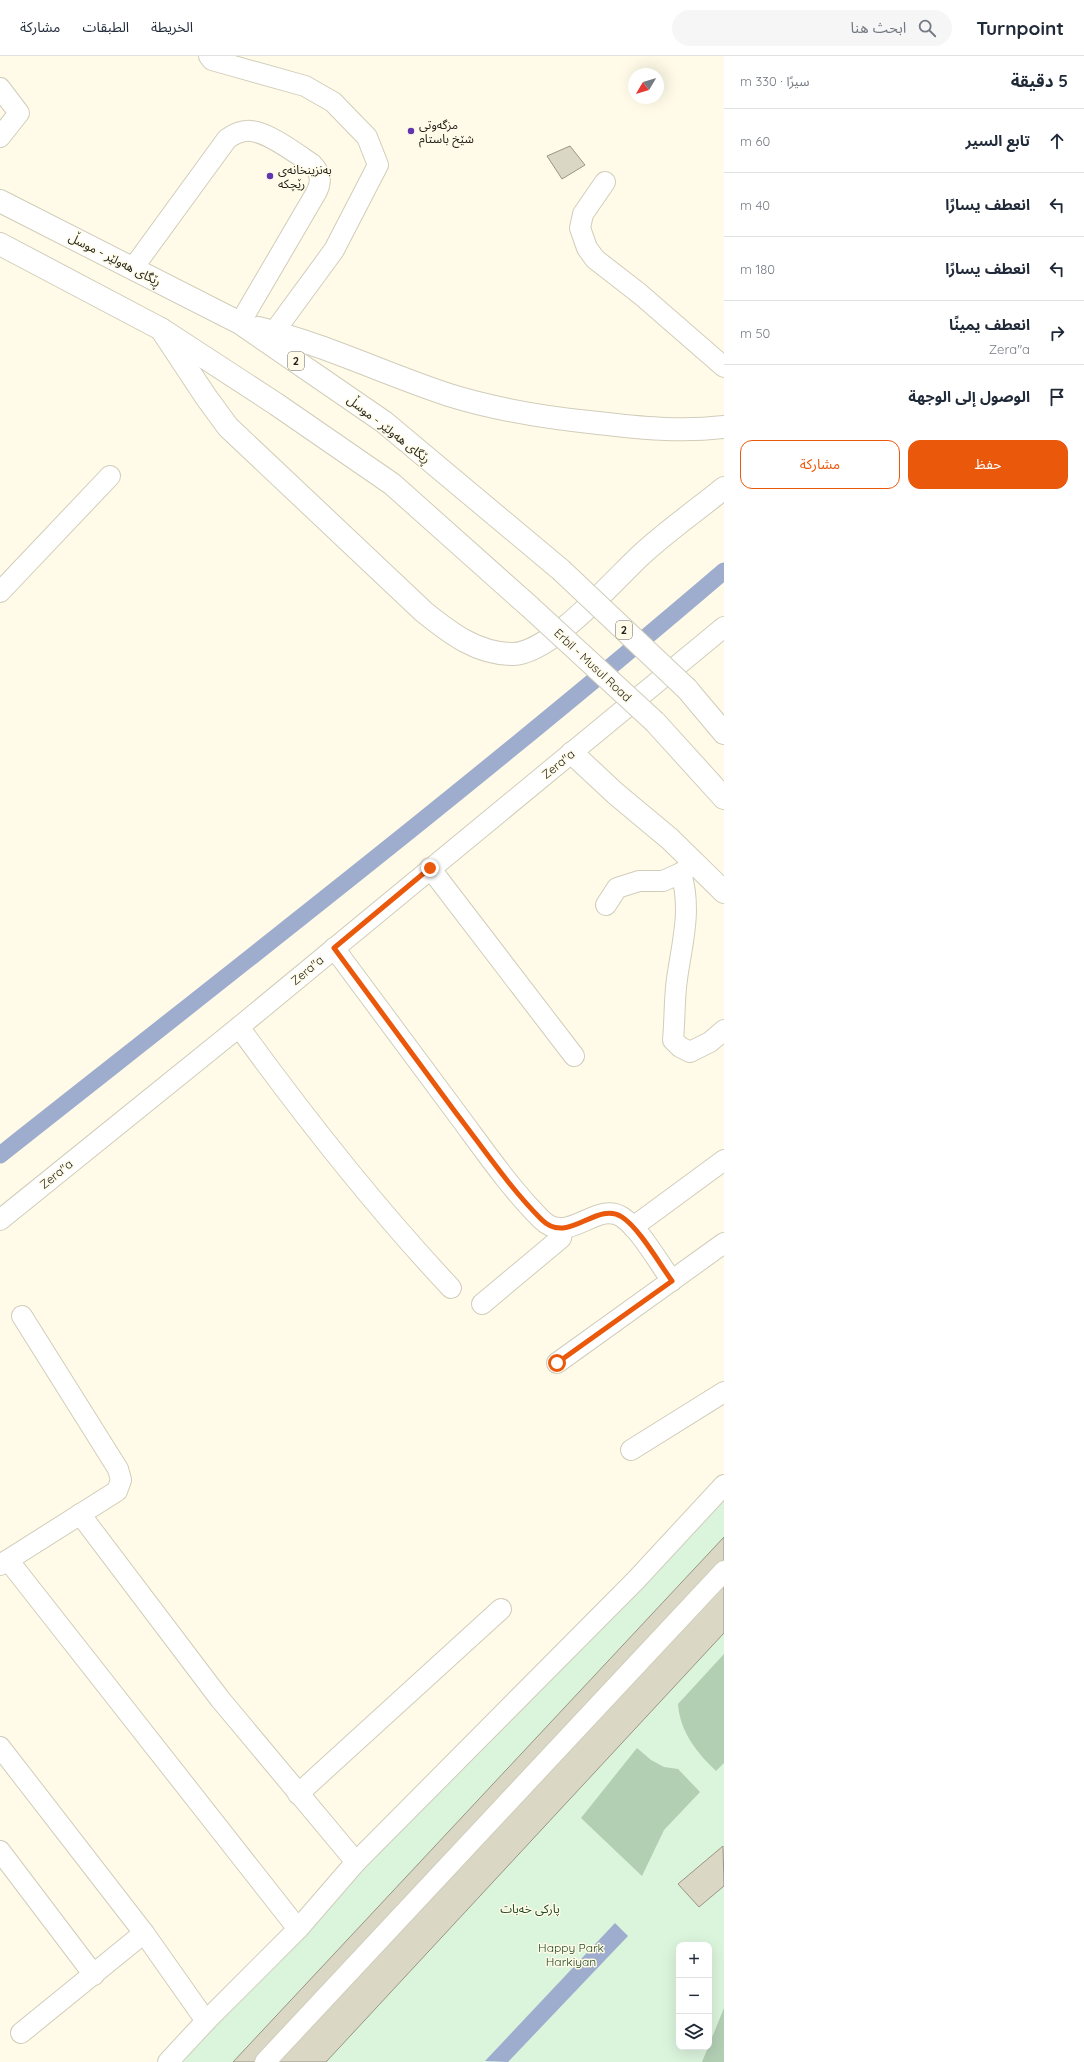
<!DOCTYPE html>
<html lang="ar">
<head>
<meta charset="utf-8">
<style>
	body { margin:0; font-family:Quicksand,"Noto Sans Arabic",sans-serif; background:#f6f6f7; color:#1f2937; direction:rtl }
	.controls { position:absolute; right:12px; bottom:12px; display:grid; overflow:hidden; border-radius:8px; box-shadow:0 4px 16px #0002 }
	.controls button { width:36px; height:36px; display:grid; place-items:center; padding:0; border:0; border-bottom:1px solid #e0e1e3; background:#fff; color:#1f2937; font:20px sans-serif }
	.compass { position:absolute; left:628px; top:12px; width:36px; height:36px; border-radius:50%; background:#fff; box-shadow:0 4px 16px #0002; rotate:232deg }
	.stop { position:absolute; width:12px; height:12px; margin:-9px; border:3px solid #ea580c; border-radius:50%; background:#fff }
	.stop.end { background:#ea580c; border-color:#fff; box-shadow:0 1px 4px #0008 }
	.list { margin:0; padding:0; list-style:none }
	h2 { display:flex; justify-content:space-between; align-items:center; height:52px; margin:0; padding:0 16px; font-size:17px }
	h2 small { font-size:13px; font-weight:400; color:#747a83 }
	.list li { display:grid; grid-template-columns:26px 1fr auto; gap:12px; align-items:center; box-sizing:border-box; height:64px; padding:0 16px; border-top:1px solid #e0e1e3 }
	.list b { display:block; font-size:15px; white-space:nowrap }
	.list p { margin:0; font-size:13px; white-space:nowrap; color:#747a83 }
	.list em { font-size:13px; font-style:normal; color:#747a83 }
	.actions { display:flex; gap:8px; padding:12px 16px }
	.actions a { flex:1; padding:9px 0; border:1px solid #ea580c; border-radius:12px; text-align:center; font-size:14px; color:#ea580c }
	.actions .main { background:#ea580c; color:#fff }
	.icon { flex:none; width:22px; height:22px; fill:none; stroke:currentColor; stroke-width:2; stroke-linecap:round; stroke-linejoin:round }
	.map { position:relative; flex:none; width:724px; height:2006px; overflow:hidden; direction:ltr }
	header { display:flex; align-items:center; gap:24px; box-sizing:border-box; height:56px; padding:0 20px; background:#fff; border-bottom:1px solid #e0e1e3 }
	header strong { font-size:19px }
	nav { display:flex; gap:22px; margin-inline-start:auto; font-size:14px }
	.search { width:280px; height:36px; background:#f6f6f7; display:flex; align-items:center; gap:10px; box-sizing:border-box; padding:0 14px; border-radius:22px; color:#747a83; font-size:15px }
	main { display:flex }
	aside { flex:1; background:#fff }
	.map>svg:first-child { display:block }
	.green { fill:#dbf4dc; fill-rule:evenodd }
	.forest { fill:#b2ceb3 }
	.water { fill:#9eadcd }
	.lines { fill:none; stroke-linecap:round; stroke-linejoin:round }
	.canal { stroke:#9eadcd; stroke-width:17 }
	.building { fill:#dbd7c5; stroke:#999584 }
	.minor-casing { stroke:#d0cdba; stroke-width:22 }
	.highway-casing { stroke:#d0cdba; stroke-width:24 }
	.minor { stroke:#fff; stroke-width:20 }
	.highway { stroke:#fff; stroke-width:22 }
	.highway-bridge-casing { stroke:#d0cdba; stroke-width:24; stroke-linecap:butt }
	.highway-bridge { stroke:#fff; stroke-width:22 }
	.route { stroke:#ea580c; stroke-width:5 }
	.poi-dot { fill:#6035ad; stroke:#fffbe8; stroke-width:1.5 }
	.labels { text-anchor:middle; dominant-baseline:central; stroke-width:3; stroke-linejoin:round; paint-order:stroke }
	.shield { fill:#fffbe8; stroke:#656358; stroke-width:1 }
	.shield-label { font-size:11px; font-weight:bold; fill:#23221b }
	.poi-label { font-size:12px; fill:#23221b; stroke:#fffbe8; text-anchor:start }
	.street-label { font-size:12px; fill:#23221b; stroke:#fffbe8 }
	.park-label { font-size:12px; fill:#1e4822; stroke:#fffbe8 }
</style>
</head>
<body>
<header>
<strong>Turnpoint</strong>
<div class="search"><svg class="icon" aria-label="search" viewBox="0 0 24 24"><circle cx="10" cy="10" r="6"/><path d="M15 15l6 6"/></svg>ابحث هنا</div>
<nav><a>الخريطة</a><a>الطبقات</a><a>مشاركة</a></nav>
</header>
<main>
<aside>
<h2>5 دقيقة<small>سيرًا · 330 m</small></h2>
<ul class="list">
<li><svg class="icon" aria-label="ahead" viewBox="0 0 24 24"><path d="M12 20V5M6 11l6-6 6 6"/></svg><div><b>تابع السير</b></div><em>60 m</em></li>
<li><svg class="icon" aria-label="left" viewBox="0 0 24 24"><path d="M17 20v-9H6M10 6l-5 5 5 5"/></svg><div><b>انعطف يسارًا</b></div><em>40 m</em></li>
<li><svg class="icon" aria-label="left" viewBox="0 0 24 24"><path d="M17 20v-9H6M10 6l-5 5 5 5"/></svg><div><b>انعطف يسارًا</b></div><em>180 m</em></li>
<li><svg class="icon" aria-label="right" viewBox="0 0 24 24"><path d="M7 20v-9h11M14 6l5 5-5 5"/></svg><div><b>انعطف يمينًا</b><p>Zera&quot;a</p></div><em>50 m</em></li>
<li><svg class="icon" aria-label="arrive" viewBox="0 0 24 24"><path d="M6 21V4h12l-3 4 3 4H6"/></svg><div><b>الوصول إلى الوجهة</b></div></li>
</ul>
<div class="actions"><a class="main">حفظ</a><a>مشاركة</a></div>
</aside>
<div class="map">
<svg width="724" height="2006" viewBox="0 0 724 2006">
	<rect width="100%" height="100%" fill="#fffbe8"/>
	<!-- green -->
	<path class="green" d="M724 1424V2006H171ZM679 1889H709V1991H679Z"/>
	<!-- forest -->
	<g class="forest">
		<path d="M724 1598V1707L716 1715C697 1697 680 1676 678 1648Z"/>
		<path d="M637 1692 651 1704 664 1711 678 1713 700 1736 664 1774 642 1820 581 1762Z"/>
		<path d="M724 1952V2006H702Z"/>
	</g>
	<!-- water -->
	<path class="water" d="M615 1867 628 1880 508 2006 485 2005Z"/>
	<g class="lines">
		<!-- canal -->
		<path class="canal" d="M0 1099C243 907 488 717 724 515"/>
	</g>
	<!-- building -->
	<g class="building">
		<path d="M570 90 585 109 562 123 547 100Z"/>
		<path d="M724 1481V1577L326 2006H233Z"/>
		<path d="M723 1790 724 1830 699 1851 678 1828Z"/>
	</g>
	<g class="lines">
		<defs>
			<g id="minor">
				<path d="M209 0 212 4 305 30 333 46 367 81 378 109 334 194 274 276"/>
				<path d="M0 32 19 57 0 81"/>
				<path d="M605 126 583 158 580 172 587 192 595 203 640 238 724 311"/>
				<path d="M133 212 227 83C234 78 242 74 251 75 268 76 297 98 312 108 321 117 322 126 316 137L240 267"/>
				<path d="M0 536 110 420"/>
				<path d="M430 812 574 1000"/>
				<path d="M681 817C692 854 682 887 677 923 674 943 675 964 673 984L680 991 690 996 710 986 724 974"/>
				<path d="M606 849 617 832 639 825H663L681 817 692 809"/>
				<path d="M334 892C374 946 414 1000 455 1055 482 1091 509 1131 541 1163 568 1191 596 1144 622 1161 639 1172 659 1207 672 1225"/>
				<path d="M239 971C305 1062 374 1150 451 1232"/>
				<path d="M0 1164 239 971 724 571"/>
				<path d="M633 1171 724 1104"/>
				<path d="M482 1248 561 1182 563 1173"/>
				<path d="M557 1307 724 1187"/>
				<path d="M631 1394 724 1336"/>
				<path d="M80 1458 220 1643 356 1806"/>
				<path d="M8 1504 298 1873"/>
				<path d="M0 1509 117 1435 121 1424 118 1413 22 1260"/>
				<path d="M0 1691 144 1877 206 1965"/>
				<path d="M298 1738 501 1553"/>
				<path d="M0 1795 94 1919"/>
				<path d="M21 1977 144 1877"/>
				<path d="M168 2006 206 1965 298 1873 356 1806 636 1524 724 1429"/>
				<path d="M265 2006 724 1515"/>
			</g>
			<g id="highway">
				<path d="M0 145 240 267 384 366 561 514"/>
				<path d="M0 188 161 273 276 348 392 428 530 551"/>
				<path d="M258 272C324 288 385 318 449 339 497 354 548 362 598 367 640 372 681 376 724 371"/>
				<path d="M161 273 206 341 228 371 424 556C450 577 477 598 513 598 551 597 613 525 641 499 667 475 697 454 724 432"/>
				<path d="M687 633 724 677"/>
				<path d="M655 666 724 742"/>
				<path d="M572 697 616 738 670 783 724 836"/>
			</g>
		</defs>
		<!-- minor casing -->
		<use href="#minor" class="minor-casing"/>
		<!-- highway casing -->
		<use href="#highway" class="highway-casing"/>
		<!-- minor -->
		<use href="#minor" class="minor"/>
		<!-- highway -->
		<use href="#highway" class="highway"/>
		<defs>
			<g id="highway-bridge">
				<path d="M561 514 687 633"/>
				<path d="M530 551 655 666"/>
			</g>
		</defs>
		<!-- highway-bridge casing -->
		<use href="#highway-bridge" class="highway-bridge-casing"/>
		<!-- highway-bridge -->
		<use href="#highway-bridge" class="highway-bridge"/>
	</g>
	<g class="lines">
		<!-- route -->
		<path class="route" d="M430 812 334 892C375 947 415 1002 456 1057 483 1092 510 1132 541 1163 568 1191 596 1144 622 1161 639 1172 659 1207 672 1225L557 1307"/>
	</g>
	<!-- markers -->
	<g class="poi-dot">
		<circle cx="411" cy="75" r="4"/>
		<circle cx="270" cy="120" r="4"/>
	</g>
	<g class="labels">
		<!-- shield labels -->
		<g class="shield">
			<rect x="288" y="296" width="16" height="18" rx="3"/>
			<rect x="616" y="565" width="16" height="18" rx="3"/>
		</g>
		<g class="shield-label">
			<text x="296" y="305">2</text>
			<text x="624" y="574">2</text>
		</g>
		<!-- poi labels -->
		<g class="poi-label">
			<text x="419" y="68">مزگەوتی<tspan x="419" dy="14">شێخ باستام</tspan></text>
			<text x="278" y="113">بەنزینخانەی<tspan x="278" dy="14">رێچکە</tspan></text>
		</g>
		<!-- street labels -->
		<g class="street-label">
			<text transform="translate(115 203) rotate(27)">ڕێگای هەولێر - موسڵ</text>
			<text transform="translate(389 373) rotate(38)">ڕێگای هەولێر - موسڵ</text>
			<text transform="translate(593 609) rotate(43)">Erbil - Musul Road</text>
			<text transform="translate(558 708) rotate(-39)">Zera"a</text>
			<text transform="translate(307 914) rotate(-40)">Zera"a</text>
			<text transform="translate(56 1118) rotate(-39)">Zera"a</text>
		</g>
		<!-- park labels -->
		<g class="park-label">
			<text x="530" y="1852">پارکی خەبات</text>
			<text x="571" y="1891">Happy Park<tspan x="571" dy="14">Harkiyan</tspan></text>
		</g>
	</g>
</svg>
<div class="controls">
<button>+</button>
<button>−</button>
<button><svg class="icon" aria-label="layers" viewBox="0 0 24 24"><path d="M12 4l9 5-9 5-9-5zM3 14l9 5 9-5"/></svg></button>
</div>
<svg class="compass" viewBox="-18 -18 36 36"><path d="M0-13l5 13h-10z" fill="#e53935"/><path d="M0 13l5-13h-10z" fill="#747a83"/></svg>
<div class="stop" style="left:557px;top:1307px"></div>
<div class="stop end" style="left:430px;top:812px"></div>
</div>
</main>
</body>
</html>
